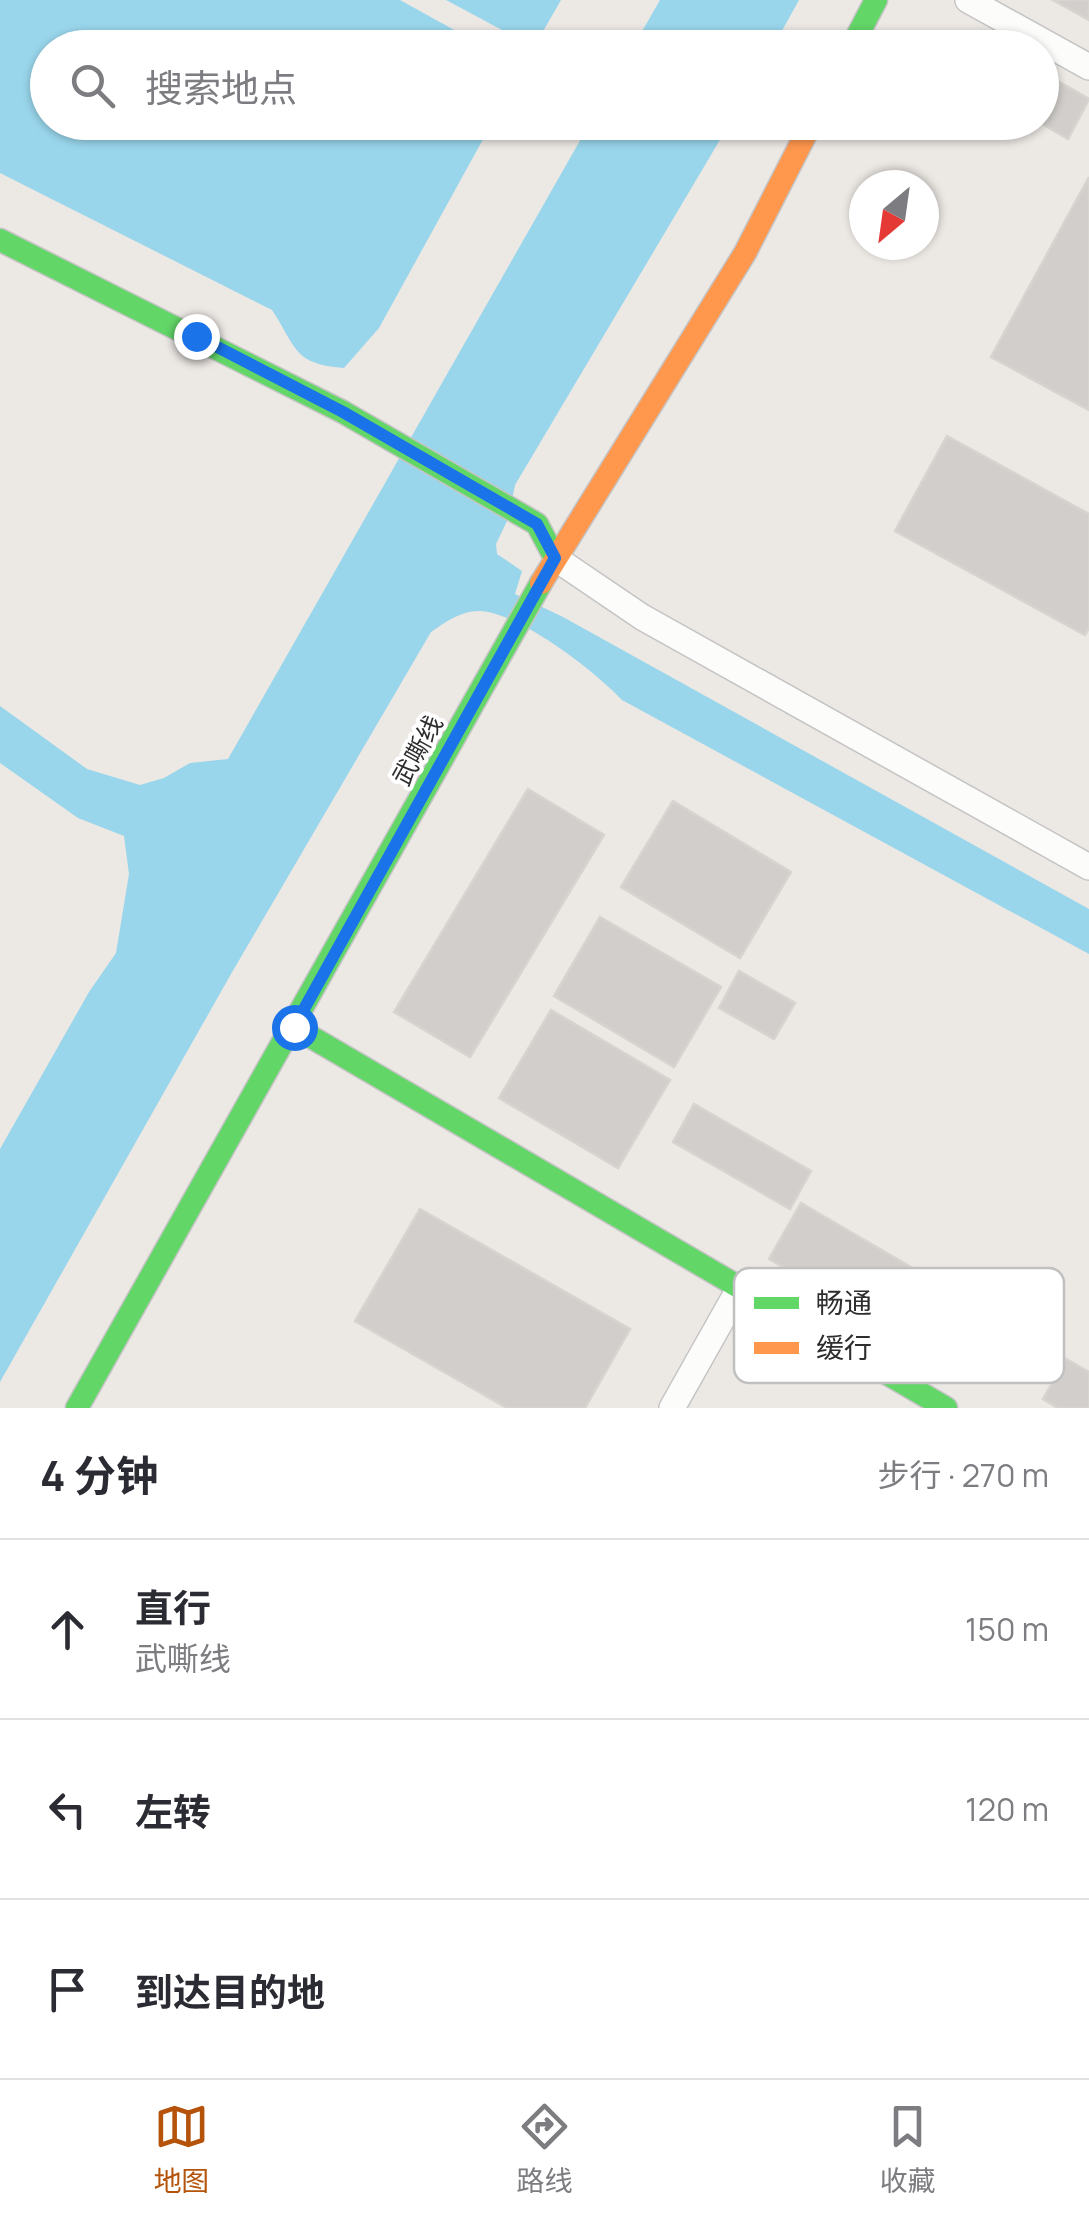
<!DOCTYPE html>
<html lang="zh">
<head>
<meta charset="utf-8">
<style>
	body { margin:0; font-family:Manrope,"Noto Sans SC",sans-serif; background:#f2f2f3; color:#2b2b33 }
	.compass { position:absolute; left:849px; top:170px; width:90px; height:90px; border-radius:50%; background:#fff; box-shadow:0 2px 8px #0004; rotate:209deg }
	.stop { position:absolute; width:30px; height:30px; margin:-22px; border:8px solid #1a73e8; border-radius:50%; background:#fff }
	.stop.end { background:#1a73e8; border-color:#fff; box-shadow:0 2px 10px #0008 }
	.list { margin:0; padding:0; list-style:none }
	h2 { display:flex; justify-content:space-between; align-items:center; height:130px; margin:0; padding:0 40px; font-size:42px }
	h2 small { font-size:32px; font-weight:400; color:#7c7c81 }
	.list li { display:grid; grid-template-columns:65px 1fr auto; gap:30px; align-items:center; box-sizing:border-box; height:180px; padding:0 40px; border-top:2px solid #e1e1e2 }
	.list b { display:block; font-size:38px; white-space:nowrap }
	.list p { margin:0; font-size:32px; white-space:nowrap; color:#7c7c81 }
	.list em { font-size:32px; font-style:normal; color:#7c7c81 }
	.icon { flex:none; width:55px; height:55px; fill:none; stroke:currentColor; stroke-width:2; stroke-linecap:round; stroke-linejoin:round }
	.map { position:relative; flex:none; width:1089px; height:1408px; overflow:hidden }
	.search { position:absolute; background:#fff; box-shadow:0 2px 8px #0004; left:30px; right:30px; top:30px; height:110px; display:flex; align-items:center; gap:25px; box-sizing:border-box; padding:0 35px; border-radius:55px; color:#7c7c81; font-size:38px }
	.sheet { height:670px; background:#fff }
	nav { display:flex; justify-content:space-around; align-items:center; box-sizing:border-box; height:140px; border-top:2px solid #e1e1e2; background:#fff; font-size:28px; color:#7c7c81 }
	nav a { display:grid; justify-items:center; gap:5px }
	nav .on { color:#b45309 }
	.map>svg:first-child { display:block }
	.water { fill:#99d6ec }
	.building { fill:#d1cecb; stroke:#d7d4d0; stroke-width:2.5 }
	.lines { fill:none; stroke-linecap:round; stroke-linejoin:round }
	.street-casing { stroke:#c5c4c5; stroke-width:28 }
	.fast-casing { stroke:#c5c4c5; stroke-width:25 }
	.slow-casing { stroke:#c5c4c5; stroke-width:25 }
	.street { stroke:#fcfcfb; stroke-width:25 }
	.fast { stroke:#63d668; stroke-width:22 }
	.slow { stroke:#ff974d; stroke-width:22 }
	.route { stroke:#1a73e8; stroke-width:12 }
	.labels { text-anchor:middle; dominant-baseline:central; stroke-width:8; stroke-linejoin:round; paint-order:stroke }
	.street-label { font-size:25px; fill:#2e2e2e; stroke:#fff }
	.key { fill:#fff; stroke:#c0c0c0; stroke-width:2.5 }
	.key-label { font-size:28px; fill:#2e2e2e }
</style>
</head>
<body>
<div class="map">
<svg width="1089" height="1408" viewBox="0 0 1089 1408">
	<rect width="100%" height="100%" fill="#ece8e4"/>
	<!-- water -->
	<g class="water">
		<path d="M0 0H400L485 47 48 48V122L492 123 379 328 344 368C293 364 297 348 272 310L0 173Z"/>
		<path d="M446 0H561L534 47Z"/>
		<path d="M660 0H799L773 47H633Z"/>
		<path d="M590 123H730L515 485 508 519 496 544 497 554 522 571 515 594 563 617 1089 909V954L622 700C595 671 520 613 480 611 462 610 445 622 431 632L231 974 0 1382V1149L89 992 116 953 129 874 124 836 78 818 0 763V706L87 769 140 785 164 778 190 763 228 759Z"/>
	</g>
	<!-- building -->
	<g class="building">
		<path d="M1053 0H1089V20Z"/>
		<path d="M1042 72 1089 99 1068 139 1039 122H1042Z"/>
		<path d="M1089 177V410L991 357Z"/>
		<path d="M947 436 1089 514V628L1085 635 895 531Z"/>
		<path d="M528 789 604 835 470 1057 394 1012Z"/>
		<path d="M673 801 791 872 740 958 621 887Z"/>
		<path d="M600 917 721 987 674 1067 554 996Z"/>
		<path d="M739 971 795 1003 774 1039 719 1008Z"/>
		<path d="M551 1010 670 1080 618 1168 499 1098Z"/>
		<path d="M694 1104 811 1171 790 1209 673 1142Z"/>
		<path d="M801 1203 957 1294 925 1350 769 1259Z"/>
		<path d="M420 1209 630 1329 585 1408H507L355 1321Z"/>
		<path d="M1066 1359 1089 1372V1408H1058L1043 1399Z"/>
	</g>
	<g class="lines">
		<defs>
			<g id="street">
				<path d="M968 0 1089 67"/>
				<path d="M555 558 642 617 1089 867"/>
				<path d="M672 1408 739 1289"/>
			</g>
			<g id="fast">
				<path d="M851 48 876 0"/>
				<path d="M0 240 343 412 537 524 555 558"/>
				<path d="M294 1027 946 1408"/>
				<path d="M77 1408 541 583"/>
			</g>
			<path id="slow" d="M541 583 745 253 812 122"/>
		</defs>
		<!-- street casing -->
		<use href="#street" class="street-casing"/>
		<!-- fast casing -->
		<use href="#fast" class="fast-casing"/>
		<!-- slow casing -->
		<use href="#slow" class="slow-casing"/>
		<!-- street -->
		<use href="#street" class="street"/>
		<!-- fast -->
		<use href="#fast" class="fast"/>
		<!-- slow -->
		<use href="#slow" class="slow"/>
	</g>
	<g class="lines">
		<!-- route -->
		<path class="route" d="M196 336 343 412 537 524 555 558 294 1027"/>
	</g>
	<g class="labels">
		<!-- street labels -->
		<g class="street-label">
			<text transform="translate(417 750) rotate(-61)">武嘶线</text>
		</g>
	</g>
	<!-- legend -->
	<rect x="734" y="1268" width="330" height="115" rx="15" class="key"/>
	<rect x="754" y="1297" width="45" height="12" fill="#63d668"/>
	<rect x="754" y="1342" width="45" height="12" fill="#ff974d"/>
	<g class="key-label">
		<text x="816" y="1313">畅通</text>
		<text x="816" y="1358">缓行</text>
	</g>
</svg>
<svg class="compass" viewBox="-18 -18 36 36"><path d="M0-13l5 13h-10z" fill="#e53935"/><path d="M0 13l5-13h-10z" fill="#7c7c81"/></svg>
<div class="stop" style="left:294px;top:1027px"></div>
<div class="stop end" style="left:196px;top:336px"></div>
<div class="search"><svg class="icon" aria-label="search" viewBox="0 0 24 24"><circle cx="10" cy="10" r="6"/><path d="M15 15l6 6"/></svg>搜索地点</div>
</div>
<section class="sheet">
<h2>4 分钟<small>步行 · 270 m</small></h2>
<ul class="list">
<li><svg class="icon" aria-label="ahead" viewBox="0 0 24 24"><path d="M12 20V5M6 11l6-6 6 6"/></svg><div><b>直行</b><p>武嘶线</p></div><em>150 m</em></li>
<li><svg class="icon" aria-label="left" viewBox="0 0 24 24"><path d="M17 20v-9H6M10 6l-5 5 5 5"/></svg><div><b>左转</b></div><em>120 m</em></li>
<li><svg class="icon" aria-label="arrive" viewBox="0 0 24 24"><path d="M6 21V4h12l-3 4 3 4H6"/></svg><div><b>到达目的地</b></div></li>
</ul>
</section>
<nav>
<a class="on"><svg class="icon" aria-label="map" viewBox="0 0 24 24"><path d="M3 6l6-2 6 2 6-2v14l-6 2-6-2-6 2zM9 4v14M15 6v14"/></svg>地图</a>
<a><svg class="icon" aria-label="directions" viewBox="0 0 24 24"><path d="M12 3l9 9-9 9-9-9zM9 14v-3h6M13 9l2 2-2 2"/></svg>路线</a>
<a><svg class="icon" aria-label="saved" viewBox="0 0 24 24"><path d="M7 4h10v16l-5-4-5 4z"/></svg>收藏</a>
</nav>
</body>
</html>
